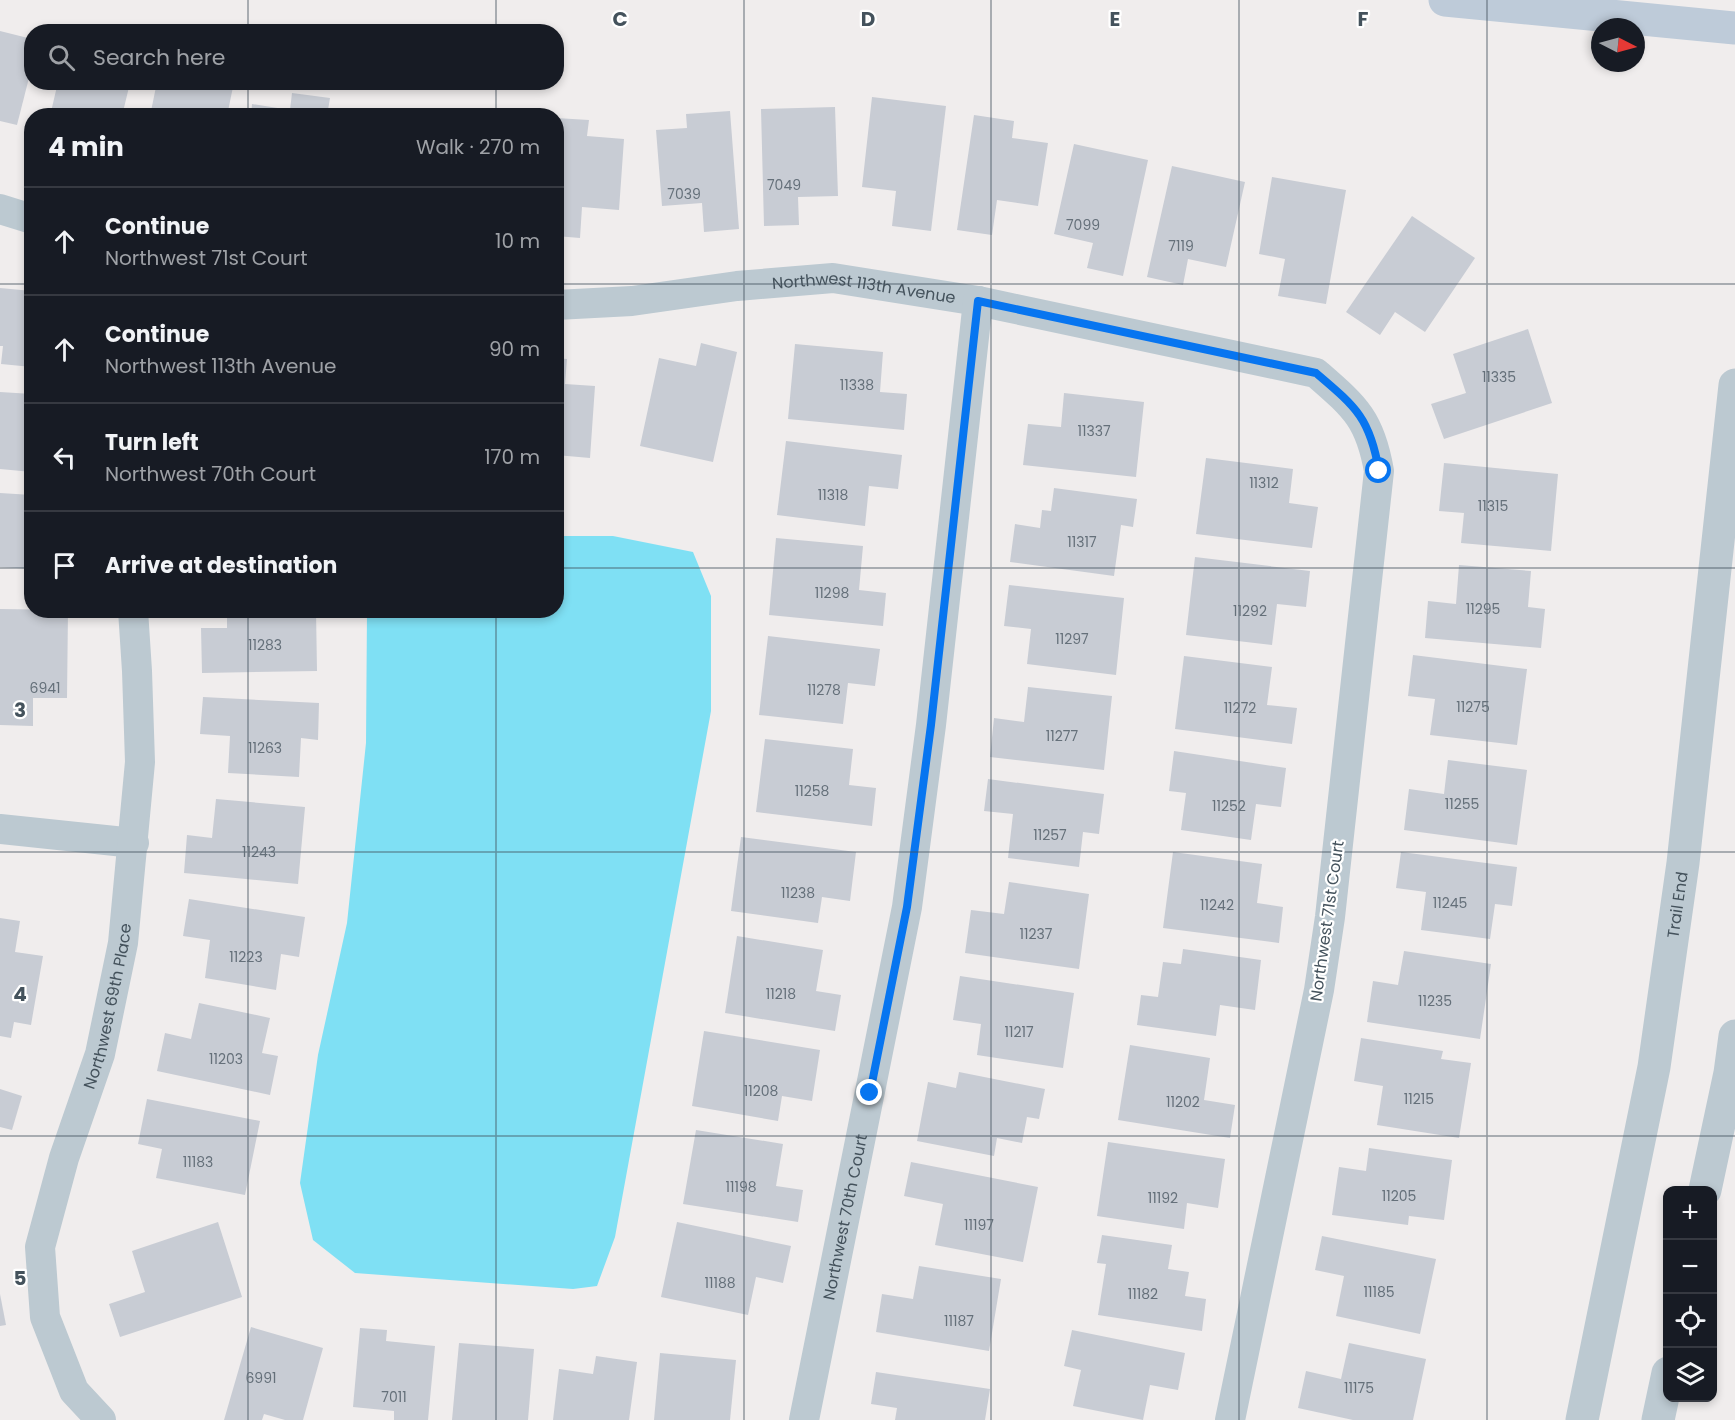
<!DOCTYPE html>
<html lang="en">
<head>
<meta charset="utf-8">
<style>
	body { margin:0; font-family:Poppins,sans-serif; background:#242831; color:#f1f3f6 }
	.controls { position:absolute; right:18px; bottom:18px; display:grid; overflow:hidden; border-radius:12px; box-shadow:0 3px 9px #0003 }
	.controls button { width:54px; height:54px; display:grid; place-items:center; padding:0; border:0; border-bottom:2px solid #363941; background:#171b24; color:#f1f3f6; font:30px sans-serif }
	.compass { position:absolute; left:1591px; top:18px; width:54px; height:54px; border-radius:50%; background:#171b24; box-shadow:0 3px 9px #0003; rotate:96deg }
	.stop { position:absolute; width:18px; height:18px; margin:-14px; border:4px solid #0775f0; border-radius:50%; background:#fff }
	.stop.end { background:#0775f0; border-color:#fff; box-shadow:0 2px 6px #0008 }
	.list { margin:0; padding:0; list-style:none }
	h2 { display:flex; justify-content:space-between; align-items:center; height:78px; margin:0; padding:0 24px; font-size:26px }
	h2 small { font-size:20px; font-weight:400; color:#9ea1a6 }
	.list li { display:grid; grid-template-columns:39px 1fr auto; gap:18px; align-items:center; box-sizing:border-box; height:108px; padding:0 24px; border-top:2px solid #363941 }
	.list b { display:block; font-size:22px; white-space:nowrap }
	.list p { margin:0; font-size:20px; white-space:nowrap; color:#9ea1a6 }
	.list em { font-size:20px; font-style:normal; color:#9ea1a6 }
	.icon { flex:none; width:33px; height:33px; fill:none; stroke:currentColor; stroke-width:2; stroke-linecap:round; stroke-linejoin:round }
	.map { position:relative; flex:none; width:1735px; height:1420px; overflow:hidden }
	.search { position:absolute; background:#171b24; box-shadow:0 3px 9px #0003; left:24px; top:24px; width:540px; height:66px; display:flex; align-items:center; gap:15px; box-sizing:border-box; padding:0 21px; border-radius:24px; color:#9ea1a6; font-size:22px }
	.panel { position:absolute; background:#171b24; box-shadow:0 3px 9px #0003; left:24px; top:108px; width:540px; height:510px; border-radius:24px }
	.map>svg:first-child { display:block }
	.water { fill:#7fe0f4 }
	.building { fill:#c8ccd4 }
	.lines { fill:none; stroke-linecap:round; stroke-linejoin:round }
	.minor { stroke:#bcc9d1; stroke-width:30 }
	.tertiary { stroke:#bcc9d1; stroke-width:33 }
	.secondary { stroke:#becbd9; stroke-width:33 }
	.route { stroke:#0775f0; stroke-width:8 }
	.grid { fill:none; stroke:#44525c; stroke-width:1.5; stroke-opacity:0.55 }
	.labels { text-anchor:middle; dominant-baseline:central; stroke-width:4.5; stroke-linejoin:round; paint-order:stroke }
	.number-label { font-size:14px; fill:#65707a }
	.street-label { font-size:16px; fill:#44525c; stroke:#fff }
	.grid-label { font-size:20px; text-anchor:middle; font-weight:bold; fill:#44525c; stroke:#fff; stroke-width:4.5; stroke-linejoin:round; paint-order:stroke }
</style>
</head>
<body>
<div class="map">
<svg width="1735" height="1420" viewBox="0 0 1735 1420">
	<rect width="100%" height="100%" fill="#f0eded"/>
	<!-- water -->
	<path class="water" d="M557 536H613L693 552 711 596V711L615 1237 597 1286 573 1289 355 1273 313 1240 300 1183 318 1055 347 923 366 743 367 611 556 610Z"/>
	<!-- building -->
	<g class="building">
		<path d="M0 31 32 39V66L17 125 0 121Z"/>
		<path d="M58 82H118L117 84 129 87 122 116H50Z"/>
		<path d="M157 82H234L227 116H150Z"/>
		<path d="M292 93 330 98 327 116H251L252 104 290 110Z"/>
		<path d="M872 97 946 106 931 231 892 226 896 191 862 187Z"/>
		<path d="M835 107 838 196 798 197 799 225 764 226 761 109Z"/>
		<path d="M730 111 739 229 704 232 702 203 662 206 656 130 687 128 686 114Z"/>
		<path d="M974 115 1014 121 1012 138 1048 143 1038 206 997 200 992 235 957 230Z"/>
		<path d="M556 118 589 120 587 136 624 139 619 210 582 207 580 238 556 236Z"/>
		<path d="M1074 144 1148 160 1123 276 1087 268 1093 243 1054 234Z"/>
		<path d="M1172 166 1245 182 1226 267 1188 259 1183 285 1147 277Z"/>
		<path d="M1272 177 1346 190 1326 304 1278 296 1285 259 1259 254Z"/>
		<path d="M1412 216 1475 258 1425 332 1395 312 1380 335 1346 312Z"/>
		<path d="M0 288 32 291V367L1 364 3 346H0Z"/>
		<path d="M1528 329 1552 403 1444 439 1431 404 1466 393 1453 354Z"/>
		<path d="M701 343 737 352 713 462 640 446 659 358 696 366Z"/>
		<path d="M795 344 883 352 880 392 907 394 904 430 788 419Z"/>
		<path d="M556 358 567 359 565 384 595 386 590 458 556 455Z"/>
		<path d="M0 392 32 394V472L0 469Z"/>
		<path d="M1064 393 1144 402 1136 477 1023 465 1028 424 1061 427Z"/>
		<path d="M786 441 902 455 898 489 869 486 865 526 777 515Z"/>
		<path d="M1206 458 1293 469 1289 503 1318 507 1312 548 1196 534Z"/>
		<path d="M1444 463 1558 474 1551 551 1461 543 1464 513 1439 511Z"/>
		<path d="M1054 488 1137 499 1133 527 1121 525 1114 576 1010 562 1015 524 1040 528 1042 510 1051 511Z"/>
		<path d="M0 493 32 495V569L0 567Z"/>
		<path d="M776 538 863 546 859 590 886 593 883 626 769 615Z"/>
		<path d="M1195 557 1310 571 1306 607 1277 604 1272 645 1186 635Z"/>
		<path d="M1459 565 1531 571 1528 607 1545 609 1541 648 1425 638 1428 601 1456 604Z"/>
		<path d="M1009 585 1124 598 1116 675 1027 664 1031 629 1004 626Z"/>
		<path d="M0 609 68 610 67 698H33V726L0 725Z"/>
		<path d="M227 610H316L317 671 202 673 201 628H227Z"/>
		<path d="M768 636 880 649 875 686 848 683 843 724 759 715Z"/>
		<path d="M1413 655 1527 669 1517 745 1430 735 1435 699 1408 696Z"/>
		<path d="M1184 656 1272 667 1267 705 1297 708 1292 744 1175 729Z"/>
		<path d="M1028 687 1112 696 1104 770 990 757 994 718 1024 722Z"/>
		<path d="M203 697 319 703 318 740 301 738 299 777 228 773 230 736 200 734Z"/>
		<path d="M765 739 853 749 849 785 876 788 872 826 756 812Z"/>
		<path d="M1174 751 1286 768 1281 807 1256 804 1251 840 1181 830 1186 793 1169 791Z"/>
		<path d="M1448 760 1527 770 1517 845 1404 830 1409 789 1444 794Z"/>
		<path d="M988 779 1104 794 1099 834 1083 832 1079 867 1008 858 1013 814 984 811Z"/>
		<path d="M216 799 305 807 298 884 184 873 187 835 212 838Z"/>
		<path d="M741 837 856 852 850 901 822 897 818 923 731 911Z"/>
		<path d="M1173 852 1262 864 1257 903 1283 907 1279 943 1163 928Z"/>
		<path d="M1401 852 1517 867 1512 906 1495 904 1490 939 1421 930 1426 892 1396 888Z"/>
		<path d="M1009 882 1089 894 1079 969 965 953 971 910 1004 914Z"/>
		<path d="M189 899 305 917 299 957 281 954 276 990 205 978 210 940 183 936Z"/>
		<path d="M0 918 20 921 15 952 43 956 31 1025 14 1022 11 1038 0 1036Z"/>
		<path d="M737 936 823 950 816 991 841 995 835 1031 725 1013Z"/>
		<path d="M1183 949 1261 960 1255 1010 1220 1005 1216 1036 1137 1025 1141 995 1158 997 1163 962 1181 964Z"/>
		<path d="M1404 951 1491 964 1480 1039 1367 1022 1373 981 1398 985Z"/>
		<path d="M960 976 1074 993 1063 1068 977 1055 981 1024 953 1020Z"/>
		<path d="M199 1003 270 1018 262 1053 278 1056 270 1095 157 1071 165 1033 191 1039Z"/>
		<path d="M704 1031 820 1050 812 1101 782 1096 778 1121 692 1106Z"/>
		<path d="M1361 1038 1443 1051 1441 1059 1471 1063 1459 1138 1377 1125 1383 1086 1354 1081Z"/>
		<path d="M1130 1045 1210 1058 1204 1100 1235 1105 1230 1138 1118 1120Z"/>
		<path d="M959 1072 1045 1089 1039 1119 1027 1117 1022 1143 997 1138 994 1156 917 1141 928 1082 956 1088Z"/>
		<path d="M0 1089 22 1096 12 1130 0 1127Z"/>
		<path d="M147 1099 260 1121 245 1195 156 1178 162 1149 138 1144Z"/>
		<path d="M696 1130 783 1144 776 1186 803 1190 798 1222 683 1204Z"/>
		<path d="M1108 1142 1225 1159 1218 1208 1187 1203 1184 1229 1097 1216Z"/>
		<path d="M1369 1148 1452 1160 1444 1220 1409 1216 1408 1225 1332 1215 1339 1167 1366 1171Z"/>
		<path d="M911 1162 1038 1187 1023 1262 935 1245 943 1204 904 1196Z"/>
		<path d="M218 1222 242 1297 120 1337 109 1304 145 1292 132 1251Z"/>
		<path d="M677 1222 791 1246 783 1283 756 1277 748 1315 661 1297Z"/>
		<path d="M1102 1235 1172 1245 1168 1269 1189 1272 1185 1296 1206 1299 1202 1331 1098 1315 1106 1264 1097 1263Z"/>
		<path d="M1322 1236 1436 1259 1420 1334 1336 1316 1344 1276 1315 1270Z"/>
		<path d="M919 1266 1001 1279 989 1351 876 1332 882 1294 913 1299Z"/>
		<path d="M0 1294 6 1325 0 1326Z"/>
		<path d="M251 1327 323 1348 303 1420H285L264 1414 262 1420H224Z"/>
		<path d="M360 1328 387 1330 386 1341 435 1346 428 1420H394V1411L353 1407Z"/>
		<path d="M1072 1330 1185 1353 1178 1390 1150 1385 1143 1420 1073 1406 1081 1370 1064 1366Z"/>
		<path d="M459 1343 534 1349 528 1420H452Z"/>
		<path d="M1349 1343 1426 1359 1413 1420H1353L1298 1408 1306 1371 1341 1379Z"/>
		<path d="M660 1353 736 1360 730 1420H654Z"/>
		<path d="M596 1356 637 1362 629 1420H553L559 1369 593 1374Z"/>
		<path d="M876 1372 990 1389 985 1420H895L897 1408 871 1404Z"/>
	</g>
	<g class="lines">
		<!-- minor -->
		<g class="minor">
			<path d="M0 209 32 219"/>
			<path id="s1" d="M556 305 632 301 737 286 833 278 978 301 1316 373C1355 407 1370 419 1379 471L1330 917 1319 990 1230 1420"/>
			<path d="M0 829 134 843"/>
			<path id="s2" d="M101 1420 74 1391 45 1317 40 1247 64 1158 100 1054 123 943 140 762 137 671 133 610"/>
			<path id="s3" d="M804 1420 907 907 931 725 978 301"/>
		</g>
		<!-- tertiary -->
		<g class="tertiary">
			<path d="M1705 1190 1730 1073 1735 1036"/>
			<path id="s4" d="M1582 1420 1654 1067 1683 863 1735 385"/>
			<path d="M1658 1420 1668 1373"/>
		</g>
		<!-- secondary -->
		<path class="secondary" d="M1445 0 1735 28"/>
	</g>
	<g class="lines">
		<!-- route -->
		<path class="route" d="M870 1093 907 907 931 725 978 301 1316 373C1356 407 1370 418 1379 471"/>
	</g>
	<!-- grid -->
	<path class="grid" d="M248 0V32M496 0V32M744 0V1420M991 0V1420M1239 0V1420M1487 0V1420M248 82V116M496 82V116M0 284H32M556 284H1735M0 568H32M556 568H1735M248 610V1420M496 610V1420M0 852H1735M0 1136H1735"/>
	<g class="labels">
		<!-- number labels -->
		<g class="number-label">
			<text x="784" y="185">7049</text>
			<text x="684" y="194">7039</text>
			<text x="1083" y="225">7099</text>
			<text x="1181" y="246">7119</text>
			<text x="1499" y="377">11335</text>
			<text x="857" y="385">11338</text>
			<text x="1094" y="431">11337</text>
			<text x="1264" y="483">11312</text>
			<text x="833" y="495">11318</text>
			<text x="1493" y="506">11315</text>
			<text x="1082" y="542">11317</text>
			<text x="832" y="593">11298</text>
			<text x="1483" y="609">11295</text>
			<text x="1250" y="611">11292</text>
			<text x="1072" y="639">11297</text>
			<text x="265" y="645">11283</text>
			<text x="45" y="688">6941</text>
			<text x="824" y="690">11278</text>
			<text x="1473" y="707">11275</text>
			<text x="1240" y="708">11272</text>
			<text x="1062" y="736">11277</text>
			<text x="265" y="748">11263</text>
			<text x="812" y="791">11258</text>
			<text x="1462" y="804">11255</text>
			<text x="1229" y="806">11252</text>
			<text x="1050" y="835">11257</text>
			<text x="259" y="852">11243</text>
			<text x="798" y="893">11238</text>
			<text x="1450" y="903">11245</text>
			<text x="1217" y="905">11242</text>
			<text x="1036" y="934">11237</text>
			<text x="246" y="957">11223</text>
			<text x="781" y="994">11218</text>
			<text x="1435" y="1001">11235</text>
			<text x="1019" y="1032">11217</text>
			<text x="226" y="1059">11203</text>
			<text x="761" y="1091">11208</text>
			<text x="1419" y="1099">11215</text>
			<text x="1183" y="1102">11202</text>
			<text x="198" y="1162">11183</text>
			<text x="741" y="1187">11198</text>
			<text x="1399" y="1196">11205</text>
			<text x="1163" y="1198">11192</text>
			<text x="979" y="1225">11197</text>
			<text x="720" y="1283">11188</text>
			<text x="1379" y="1292">11185</text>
			<text x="1143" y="1294">11182</text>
			<text x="959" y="1321">11187</text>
			<text x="261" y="1378">6991</text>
			<text x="1359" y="1388">11175</text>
			<text x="394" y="1397">7011</text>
		</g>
		<!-- street labels -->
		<g class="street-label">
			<text stroke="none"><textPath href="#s1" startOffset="310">Northwest 113th Avenue</textPath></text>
			<text stroke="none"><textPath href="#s4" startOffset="524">Trail End</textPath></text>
			<text transform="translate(1327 921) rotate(-82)">Northwest 71st Court</text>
			<text stroke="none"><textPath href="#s2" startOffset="440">Northwest 69th Place</textPath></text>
			<text stroke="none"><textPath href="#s3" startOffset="207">Northwest 70th Court</textPath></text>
		</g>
	</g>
	<g class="grid-label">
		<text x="620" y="26">C</text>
		<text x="868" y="26">D</text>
		<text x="1115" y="26">E</text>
		<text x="1363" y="26">F</text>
		<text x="20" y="717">3</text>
		<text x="20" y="1001">4</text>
		<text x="20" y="1285">5</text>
	</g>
</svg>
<div class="controls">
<button>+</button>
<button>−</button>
<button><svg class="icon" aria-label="locate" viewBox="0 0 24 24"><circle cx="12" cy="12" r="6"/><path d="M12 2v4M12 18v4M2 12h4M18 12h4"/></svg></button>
<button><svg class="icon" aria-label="layers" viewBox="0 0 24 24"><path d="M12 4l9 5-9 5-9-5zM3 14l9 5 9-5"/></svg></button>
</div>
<svg class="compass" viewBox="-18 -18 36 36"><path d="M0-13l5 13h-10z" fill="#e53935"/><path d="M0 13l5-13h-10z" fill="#9ea1a6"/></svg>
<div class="stop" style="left:1379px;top:471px"></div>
<div class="stop end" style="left:870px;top:1093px"></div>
<div class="search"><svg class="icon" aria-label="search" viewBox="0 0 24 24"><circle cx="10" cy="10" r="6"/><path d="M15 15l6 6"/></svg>Search here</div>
<section class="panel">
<h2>4 min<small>Walk · 270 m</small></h2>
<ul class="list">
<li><svg class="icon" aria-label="ahead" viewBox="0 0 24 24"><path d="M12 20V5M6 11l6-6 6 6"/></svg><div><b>Continue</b><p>Northwest 71st Court</p></div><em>10 m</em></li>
<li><svg class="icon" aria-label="ahead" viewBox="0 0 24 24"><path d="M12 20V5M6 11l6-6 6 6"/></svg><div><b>Continue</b><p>Northwest 113th Avenue</p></div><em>90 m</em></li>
<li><svg class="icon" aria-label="left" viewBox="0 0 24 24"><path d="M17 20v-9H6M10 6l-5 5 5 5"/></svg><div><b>Turn left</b><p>Northwest 70th Court</p></div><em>170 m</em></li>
<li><svg class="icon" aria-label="arrive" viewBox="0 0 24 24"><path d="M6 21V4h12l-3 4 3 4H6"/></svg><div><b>Arrive at destination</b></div></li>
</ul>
</section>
</div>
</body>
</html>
